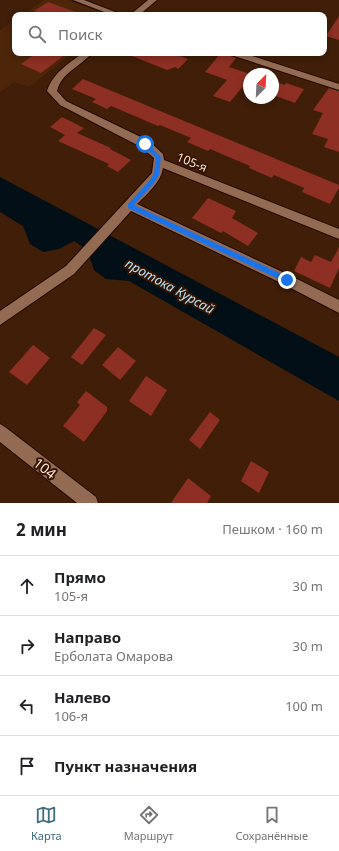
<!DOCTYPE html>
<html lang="ru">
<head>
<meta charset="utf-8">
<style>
	body { margin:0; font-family:"Noto Sans",sans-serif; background:#f6f6f6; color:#202124 }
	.compass { position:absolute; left:243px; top:68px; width:36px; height:36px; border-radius:50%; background:#fff; box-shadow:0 2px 6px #0003; rotate:24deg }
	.stop { position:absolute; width:12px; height:12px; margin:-9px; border:3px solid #1a73e8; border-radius:50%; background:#fff }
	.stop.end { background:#1a73e8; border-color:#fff; box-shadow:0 1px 4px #0008 }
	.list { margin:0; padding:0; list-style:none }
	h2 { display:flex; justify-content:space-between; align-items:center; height:52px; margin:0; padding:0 16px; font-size:17px }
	h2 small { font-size:13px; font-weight:400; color:#757577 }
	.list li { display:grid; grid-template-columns:26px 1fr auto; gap:12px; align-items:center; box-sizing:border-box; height:60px; padding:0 16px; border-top:1px solid #e0e0e0 }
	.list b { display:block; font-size:15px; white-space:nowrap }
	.list p { margin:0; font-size:13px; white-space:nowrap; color:#757577 }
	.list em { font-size:13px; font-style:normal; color:#757577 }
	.icon { flex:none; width:22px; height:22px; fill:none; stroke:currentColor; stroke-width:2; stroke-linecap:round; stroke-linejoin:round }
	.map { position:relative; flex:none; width:339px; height:503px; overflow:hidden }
	.search { position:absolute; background:#fff; box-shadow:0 2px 6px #0003; left:12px; right:12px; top:12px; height:44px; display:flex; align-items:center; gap:10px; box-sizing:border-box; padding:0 14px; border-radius:8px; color:#757577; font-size:15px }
	.sheet { height:292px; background:#fff }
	nav { display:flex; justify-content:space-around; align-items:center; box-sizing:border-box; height:56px; border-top:1px solid #e0e0e0; background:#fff; font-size:11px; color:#757577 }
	nav a { display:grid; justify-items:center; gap:2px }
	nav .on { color:#406a80 }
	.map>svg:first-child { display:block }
	.built { fill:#4d2509 }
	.water { fill:#020f16 }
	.building { fill:#8d2f22 }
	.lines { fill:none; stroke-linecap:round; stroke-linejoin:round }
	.street-casing { stroke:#220900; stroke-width:2 }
	.street { fill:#936b53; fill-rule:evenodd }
	.route { fill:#1a73e8 }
	.labels { text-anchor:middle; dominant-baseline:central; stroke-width:4; stroke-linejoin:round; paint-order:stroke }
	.street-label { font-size:12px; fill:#fde5d8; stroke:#351400 }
	.water-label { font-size:13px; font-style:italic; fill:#b1e4ff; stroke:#351400 }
	.near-street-label { font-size:14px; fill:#fde5d8; stroke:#351400 }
</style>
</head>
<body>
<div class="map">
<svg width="339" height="503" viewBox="0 0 339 503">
	<rect width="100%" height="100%" fill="#401e08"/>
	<!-- built -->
	<g class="built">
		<path d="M44 0H67L108 15H22Z"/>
		<path d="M15 20V53H72L29 87 14 82 0 92V30Z"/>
	</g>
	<!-- water -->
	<path class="water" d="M0 177 339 357V401L129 281 106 279 94 270 87 250 74 241 59 249 43 252 30 244 23 226 0 212Z"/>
	<!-- building -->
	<g class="building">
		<path d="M48 2 81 14V15H44L34 11Z"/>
		<path d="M339 16V40L326 36Z"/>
		<path d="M36 53H67L41 73 21 64Z"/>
		<path d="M127 53H172L188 59 178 69 175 67 167 70 127 54Z"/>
		<path d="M221 53 229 54 236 58 229 67 250 74 249 79 230 102 213 96 227 80 205 72Z"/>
		<path d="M83 79 322 178 339 185V188L330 204 302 192 304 188 274 175 272 178 249 168 250 166 210 149 208 151 187 142 191 138 160 125 158 126 111 106 107 109 92 102 96 99 72 89Z"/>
		<path d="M273 81 285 85 286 83 304 89 295 103 273 95Z"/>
		<path d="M329 88 339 91V152L324 147 328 139 312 134 323 113 313 110Z"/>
		<path d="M62 117 84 128 77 133 111 148 110 149 131 160 118 172 107 166 109 164 58 141 65 135 50 127Z"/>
		<path d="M208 198 236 211 232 218 258 233 248 246 223 231 221 233 192 218Z"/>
		<path d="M339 247V268L330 288 294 271 301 257 311 262 315 255 331 262Z"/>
		<path d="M94 328 106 335 82 365 71 357Z"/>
		<path d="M33 345 50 358 27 385 9 372Z"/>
		<path d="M118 347 136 361 120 380 102 365Z"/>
		<path d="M146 376 167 390 151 416 129 401Z"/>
		<path d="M86 391 107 407V411L84 442 63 426 80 405 77 402Z"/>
		<path d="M210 412 220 420 200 449 189 440Z"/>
		<path d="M251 461 269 472 259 493 241 481Z"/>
		<path d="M188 478 211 496 207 503H171Z"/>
	</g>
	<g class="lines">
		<defs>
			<g id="street">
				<path d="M73 0H84L123 15H112Z"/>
				<path d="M148 0H157L139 15H130Z"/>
				<path d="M83 53H92C80 67 62 72 57 91L66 101 149 141 163 154 164 160 339 229V239L163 168C161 182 147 194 137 204L291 276 339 300V313L283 284 131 211 74 274 0 325V311L66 266 152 173 154 158 141 147 60 105 47 91C53 73 68 64 83 53Z"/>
				<path d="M230 53H243L339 84V90L231 55Z"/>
				<path d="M0 424 5 427 96 497 98 503H77L0 442Z"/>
			</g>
		</defs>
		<!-- street casing -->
		<use href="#street" class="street-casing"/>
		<!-- street -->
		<use href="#street" class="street"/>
	</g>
	<!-- route -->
	<path class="route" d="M143 143H147L161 157 159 175 154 183 134 205 290 278V282H285L128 208V204L150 180 154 173 156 158 143 145Z"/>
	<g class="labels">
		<!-- street labels -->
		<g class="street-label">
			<text transform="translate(192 162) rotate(22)">105-я</text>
		</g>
		<!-- water labels -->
		<g class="water-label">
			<text transform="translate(170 286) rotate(29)">протока Курсай</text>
		</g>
		<!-- near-street labels -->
		<g class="near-street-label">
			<text transform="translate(45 468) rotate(38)">104</text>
		</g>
	</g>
</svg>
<svg class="compass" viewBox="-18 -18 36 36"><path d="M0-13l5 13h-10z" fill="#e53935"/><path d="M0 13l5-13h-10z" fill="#757577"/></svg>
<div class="stop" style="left:145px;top:144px"></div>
<div class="stop end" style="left:287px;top:280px"></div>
<div class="search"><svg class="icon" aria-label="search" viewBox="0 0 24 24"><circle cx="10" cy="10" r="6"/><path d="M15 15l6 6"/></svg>Поиск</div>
</div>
<section class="sheet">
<h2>2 мин<small>Пешком · 160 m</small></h2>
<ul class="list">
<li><svg class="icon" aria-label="ahead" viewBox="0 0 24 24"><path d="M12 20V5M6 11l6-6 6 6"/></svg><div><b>Прямо</b><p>105-я</p></div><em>30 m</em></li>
<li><svg class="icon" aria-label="right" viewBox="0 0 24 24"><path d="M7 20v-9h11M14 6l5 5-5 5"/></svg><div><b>Направо</b><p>Ерболата Омарова</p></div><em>30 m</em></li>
<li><svg class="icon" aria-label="left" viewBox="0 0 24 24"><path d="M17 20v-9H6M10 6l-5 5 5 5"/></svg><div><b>Налево</b><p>106-я</p></div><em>100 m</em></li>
<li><svg class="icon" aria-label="arrive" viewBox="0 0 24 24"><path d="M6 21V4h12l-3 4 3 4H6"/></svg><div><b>Пункт назначения</b></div></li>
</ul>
</section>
<nav>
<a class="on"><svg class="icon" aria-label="map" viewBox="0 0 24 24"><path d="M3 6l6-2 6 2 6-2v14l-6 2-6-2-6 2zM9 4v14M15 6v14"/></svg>Карта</a>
<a><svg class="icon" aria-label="directions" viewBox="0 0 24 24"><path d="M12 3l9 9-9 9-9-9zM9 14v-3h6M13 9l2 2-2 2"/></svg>Маршрут</a>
<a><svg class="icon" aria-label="saved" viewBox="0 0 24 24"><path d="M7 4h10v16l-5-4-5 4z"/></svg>Сохранённые</a>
</nav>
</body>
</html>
